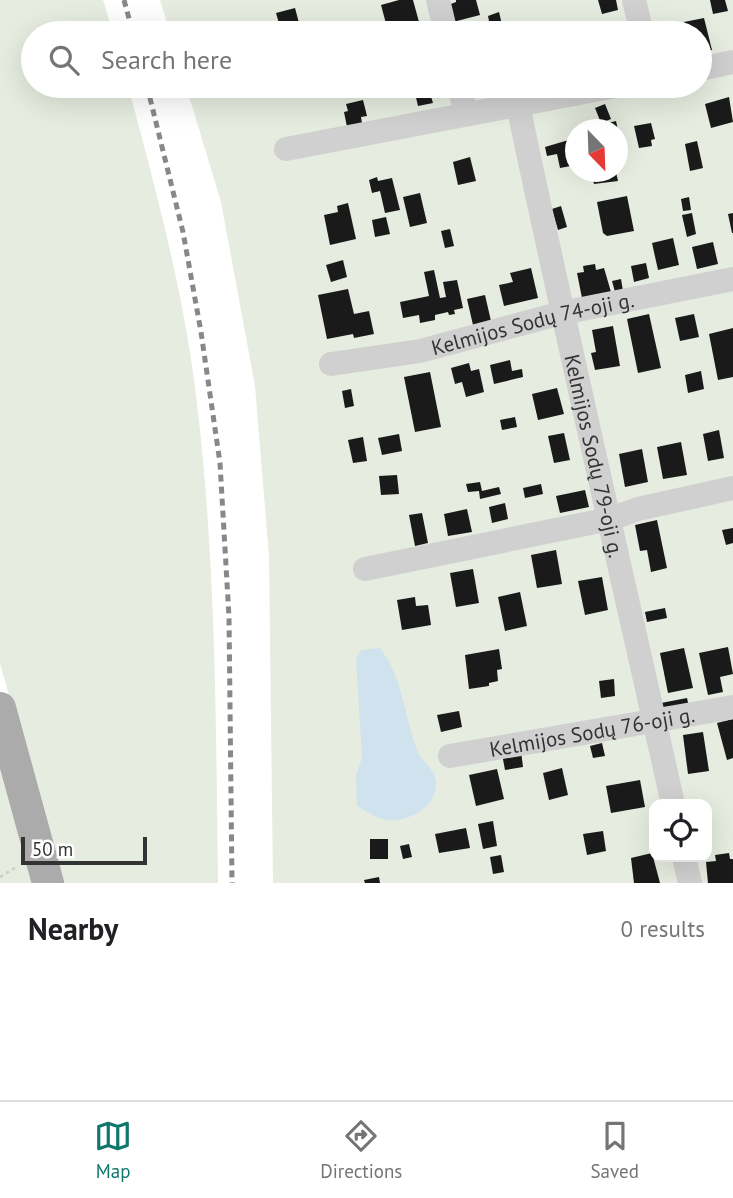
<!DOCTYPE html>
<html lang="en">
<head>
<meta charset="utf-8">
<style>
	body { margin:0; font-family:"PT Sans",sans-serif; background:#f2f2f2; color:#202124 }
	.controls { position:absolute; right:21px; bottom:21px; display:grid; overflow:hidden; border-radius:14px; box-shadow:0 7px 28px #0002 }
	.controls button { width:63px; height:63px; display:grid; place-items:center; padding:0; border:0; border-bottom:2px solid #e0e0e0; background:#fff; color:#202124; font:35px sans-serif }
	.compass { position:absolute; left:565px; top:119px; width:63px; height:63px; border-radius:50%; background:#fff; box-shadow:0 7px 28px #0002; rotate:157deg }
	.scale { position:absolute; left:21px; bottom:18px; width:126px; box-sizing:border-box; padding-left:7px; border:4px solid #333; border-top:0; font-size:19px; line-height:24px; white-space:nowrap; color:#333; -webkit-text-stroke:5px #fff; paint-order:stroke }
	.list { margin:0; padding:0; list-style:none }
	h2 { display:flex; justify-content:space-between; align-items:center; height:91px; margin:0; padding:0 28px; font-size:30px }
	h2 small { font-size:23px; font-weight:400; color:#757577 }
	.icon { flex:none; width:38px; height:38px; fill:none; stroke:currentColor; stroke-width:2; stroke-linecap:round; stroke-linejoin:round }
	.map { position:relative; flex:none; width:733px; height:883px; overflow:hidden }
	.search { position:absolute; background:#fff; box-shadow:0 7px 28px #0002; left:21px; right:21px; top:21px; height:77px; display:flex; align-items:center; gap:18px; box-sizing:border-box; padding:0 24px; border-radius:38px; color:#757577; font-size:26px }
	.sheet { height:217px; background:#fff }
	nav { display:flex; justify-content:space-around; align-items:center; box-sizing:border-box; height:98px; border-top:2px solid #e0e0e0; background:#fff; font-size:19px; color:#757577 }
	nav a { display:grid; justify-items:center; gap:4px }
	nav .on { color:#0f766e }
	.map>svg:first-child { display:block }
	.green { fill:#e6ecdf; fill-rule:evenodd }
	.water { fill:#cfe2ee }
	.building { fill:#1a1a1a }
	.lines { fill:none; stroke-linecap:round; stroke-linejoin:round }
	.path { stroke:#cdcdcd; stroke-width:2.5; stroke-dasharray:3.5 3.5; stroke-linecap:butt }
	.minor { stroke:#d0d0d0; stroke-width:24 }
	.major { stroke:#ababab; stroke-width:32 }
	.rail { stroke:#888; stroke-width:5; stroke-dasharray:7 5; stroke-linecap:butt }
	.labels { text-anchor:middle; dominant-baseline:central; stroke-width:7; stroke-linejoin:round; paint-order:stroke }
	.street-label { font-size:21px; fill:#333; stroke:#fff }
</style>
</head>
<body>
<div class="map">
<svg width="733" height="883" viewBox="0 0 733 883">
	<rect width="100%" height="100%" fill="#fff"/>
	<!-- green -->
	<g class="green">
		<path d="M0 0H103L113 33H33V86H128C157 193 186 301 198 412 216 569 216 726 218 883H61L0 663Z"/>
		<path d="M160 0H733V883H273L269 556 255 386 221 202 186 86H700V33H170ZM576 130H618V172H576ZM654 804H707V857H654Z"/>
		<path d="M0 748 36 883H0Z"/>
	</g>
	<!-- water -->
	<path class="water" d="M380 648C403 678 404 715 417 750 421 762 435 768 436 782 438 806 409 823 387 820 376 818 367 811 357 806L356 775 362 758 356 658 361 650Z"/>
	<!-- building -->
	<g class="building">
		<path d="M399 0H413L419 22 388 31 381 5Z"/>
		<path d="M456 0H476L480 15 453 22 448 5 456 2Z"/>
		<path d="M598 0H616L618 10 602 14Z"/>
		<path d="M710 0H725L728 11 713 14Z"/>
		<path d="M295 8 299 23 280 27 276 13Z"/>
		<path d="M499 12 504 33H478L476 24 489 21 488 16Z"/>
		<path d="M704 18 712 50 700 53V33L672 32 686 29 684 22Z"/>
		<path d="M371 86H387L389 89 373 94Z"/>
		<path d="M478 86H493L495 93 480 96Z"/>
		<path d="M424 87 425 95 430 93 433 103 418 106 414 89Z"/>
		<path d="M729 97 733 122 711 128 705 104Z"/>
		<path d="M363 100 367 116 361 117 362 123 347 127 344 112 348 111 346 104Z"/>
		<path d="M605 104 611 119 601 123 595 108Z"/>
		<path d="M616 121 618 130H606L604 124Z"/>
		<path d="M651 123 655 139 651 140 652 146 639 148 634 126Z"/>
		<path d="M572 139 573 146 576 145V165L560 168 557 154 547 156 545 147Z"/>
		<path d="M697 141 703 168 690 171 685 144Z"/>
		<path d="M470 157 476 181 458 185 453 162Z"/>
		<path d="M591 172H616L618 181 594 184Z"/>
		<path d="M377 177 378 181 392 178 400 210 385 213 380 191 372 193 369 180Z"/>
		<path d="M420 193 427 223 410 227 403 197Z"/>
		<path d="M627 196 634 231 607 236 603 233 597 202Z"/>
		<path d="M689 197 691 210 683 211 681 199Z"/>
		<path d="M348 203 356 239 330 245 324 215 338 212 337 206Z"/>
		<path d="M561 206 567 227 558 230 552 209Z"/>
		<path d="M692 213 696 234 687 237 682 215Z"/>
		<path d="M733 213V233H732L728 214Z"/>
		<path d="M386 217 390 234 375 237 372 220Z"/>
		<path d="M450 229 454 246 445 248 441 231Z"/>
		<path d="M673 238 679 265 658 270 652 243Z"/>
		<path d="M713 242 718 264 697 269 692 247Z"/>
		<path d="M343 260 347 277 331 282 326 265Z"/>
		<path d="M646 263 649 278 634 282 631 266Z"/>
		<path d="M595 264 596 270 604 268 611 292 582 298 577 273 584 272 583 266Z"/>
		<path d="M531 268 538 298 504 306 499 285 513 282 510 273Z"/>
		<path d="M434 270 440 298 446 297 443 282 457 280 463 308 454 310 455 314 449 315 448 312 435 315V320L420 323 419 315 403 318 400 302 429 296 424 272Z"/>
		<path d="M621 279 623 291 615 292 612 281Z"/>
		<path d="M348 289 354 314 369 311 374 334 354 338 353 334 327 339 318 295Z"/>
		<path d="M485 295 491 321 473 325 467 299Z"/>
		<path d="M649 314 661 368 638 373 627 319Z"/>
		<path d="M694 314 699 337 680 341 675 318Z"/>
		<path d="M613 326 620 366 595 370 591 353 596 352 592 330Z"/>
		<path d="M733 328V377L718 380 709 334Z"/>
		<path d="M510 360 512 371 522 369 523 377 494 384 490 365Z"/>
		<path d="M469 363 471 371 479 369 484 392 466 397 462 382 455 384 451 368Z"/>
		<path d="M701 371 704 389 688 393 685 375Z"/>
		<path d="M430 372 441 427 415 432 404 377Z"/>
		<path d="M557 388 564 414 538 420 532 394Z"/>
		<path d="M351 389 354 406 345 408 342 391Z"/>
		<path d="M515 417 517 427 502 430 500 420Z"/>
		<path d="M719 430 724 458 708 461 703 434Z"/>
		<path d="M564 433 570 460 554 463 548 436Z"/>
		<path d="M399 434 402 451 382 455 378 438Z"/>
		<path d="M363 437 367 461 353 463 348 440Z"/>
		<path d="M681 442 687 475 663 479 657 447Z"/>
		<path d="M642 449 648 482 625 487 619 454Z"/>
		<path d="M397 475 399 494 381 495 379 476Z"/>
		<path d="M480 482 482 491 499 487 501 494 480 499 479 491 468 492 466 484Z"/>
		<path d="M541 484 543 494 525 498 523 488Z"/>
		<path d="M585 490 589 507 560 513 556 496Z"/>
		<path d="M505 503 508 519 492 523 489 507Z"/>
		<path d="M467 509 472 532 448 536 444 514Z"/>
		<path d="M422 513 428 543 415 546 409 515Z"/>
		<path d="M657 520 667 568 651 572 647 550 640 551 635 525Z"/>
		<path d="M733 528V543L726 545 722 530Z"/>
		<path d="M556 550 562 584 537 588 531 555Z"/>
		<path d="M473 569 479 603 456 607 450 573Z"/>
		<path d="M602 577 608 610 585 615 578 581Z"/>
		<path d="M520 592 527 626 505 631 498 597Z"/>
		<path d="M415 597 416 606 428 605 431 625 402 630 397 600Z"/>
		<path d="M665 608 667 618 647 622 645 612Z"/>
		<path d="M728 647 733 674 720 677 723 692 708 695 699 653Z"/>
		<path d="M684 648 693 688 668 693 660 653Z"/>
		<path d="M499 649 502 669 497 670 498 681 489 683V686L469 689 465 655Z"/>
		<path d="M614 679 615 696 601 698 599 681Z"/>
		<path d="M687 698 689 707 662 712 661 703Z"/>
		<path d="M459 711 462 727 441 732 437 715Z"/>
		<path d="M733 719V758L727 760 717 723Z"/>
		<path d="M703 732 709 771 688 774 683 735Z"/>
		<path d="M602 743 605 756 593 758 590 746Z"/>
		<path d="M521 751 523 767 505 770 502 754Z"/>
		<path d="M562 768 568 795 549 800 543 773Z"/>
		<path d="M497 769 504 799 476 806 469 775Z"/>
		<path d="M640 780 645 807 611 813 606 786Z"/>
		<path d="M493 821 497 846 483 849 478 824Z"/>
		<path d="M466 828 470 848 439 853 435 834Z"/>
		<path d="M603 831 606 851 587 855 583 834Z"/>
		<rect x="370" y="839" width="18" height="20"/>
		<path d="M409 844 412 857 403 859 400 846Z"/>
		<path d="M652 853 660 883H634L631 858Z"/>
		<path d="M729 853 730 859H733V883H708L706 862 716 861 715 855Z"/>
		<path d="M501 855 504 872 493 874 490 857Z"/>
		<path d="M379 877 380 883H365L364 880Z"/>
	</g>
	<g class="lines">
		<!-- path -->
		<path class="path" d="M0 877 18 866"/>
		<!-- minor -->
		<g class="minor">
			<path d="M438 0 446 33"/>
			<path d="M634 0 642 33"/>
			<path d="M700 69 733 62"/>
			<path d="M459 86 466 113"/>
			<path id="s1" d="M518 105C567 339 621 571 673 804"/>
			<path d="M286 149 616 86"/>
			<path id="s2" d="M331 364 420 351 562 313 733 279"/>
			<path d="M365 569 610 519 638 509 733 488"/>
			<path id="s3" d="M450 756 733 707"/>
			<path d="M684 857 690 883"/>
		</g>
		<!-- major -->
		<path class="major" d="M0 708 48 883"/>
		<!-- rail -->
		<g class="rail">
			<path d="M124 0 133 33"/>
			<path d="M147 86 183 232 201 332 220 463 229 617 232 883"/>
		</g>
	</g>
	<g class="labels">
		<!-- street labels -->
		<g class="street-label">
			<text stroke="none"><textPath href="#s2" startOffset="206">Kelmijos Sodų 74-oji g.</textPath></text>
			<text stroke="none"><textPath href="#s1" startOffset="359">Kelmijos Sodų 79-oji g.</textPath></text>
			<text stroke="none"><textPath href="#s3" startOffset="144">Kelmijos Sodų 76-oji g.</textPath></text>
		</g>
	</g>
</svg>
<div class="controls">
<button><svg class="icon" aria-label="locate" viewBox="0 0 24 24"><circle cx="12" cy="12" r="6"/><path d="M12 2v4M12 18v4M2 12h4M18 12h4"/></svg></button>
</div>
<svg class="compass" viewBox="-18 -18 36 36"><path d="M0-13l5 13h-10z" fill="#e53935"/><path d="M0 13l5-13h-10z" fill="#757577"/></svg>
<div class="scale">50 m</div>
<div class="search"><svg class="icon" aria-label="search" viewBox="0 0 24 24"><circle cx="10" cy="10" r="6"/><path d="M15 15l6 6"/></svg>Search here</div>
</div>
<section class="sheet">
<h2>Nearby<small>0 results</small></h2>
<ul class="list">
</ul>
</section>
<nav>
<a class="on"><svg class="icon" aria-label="map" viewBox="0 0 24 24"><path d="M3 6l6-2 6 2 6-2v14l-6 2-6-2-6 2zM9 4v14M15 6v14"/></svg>Map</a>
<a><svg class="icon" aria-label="directions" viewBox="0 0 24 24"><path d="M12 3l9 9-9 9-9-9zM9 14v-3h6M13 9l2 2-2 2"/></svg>Directions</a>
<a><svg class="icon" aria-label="saved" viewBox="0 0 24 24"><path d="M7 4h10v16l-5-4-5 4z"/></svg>Saved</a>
</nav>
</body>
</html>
